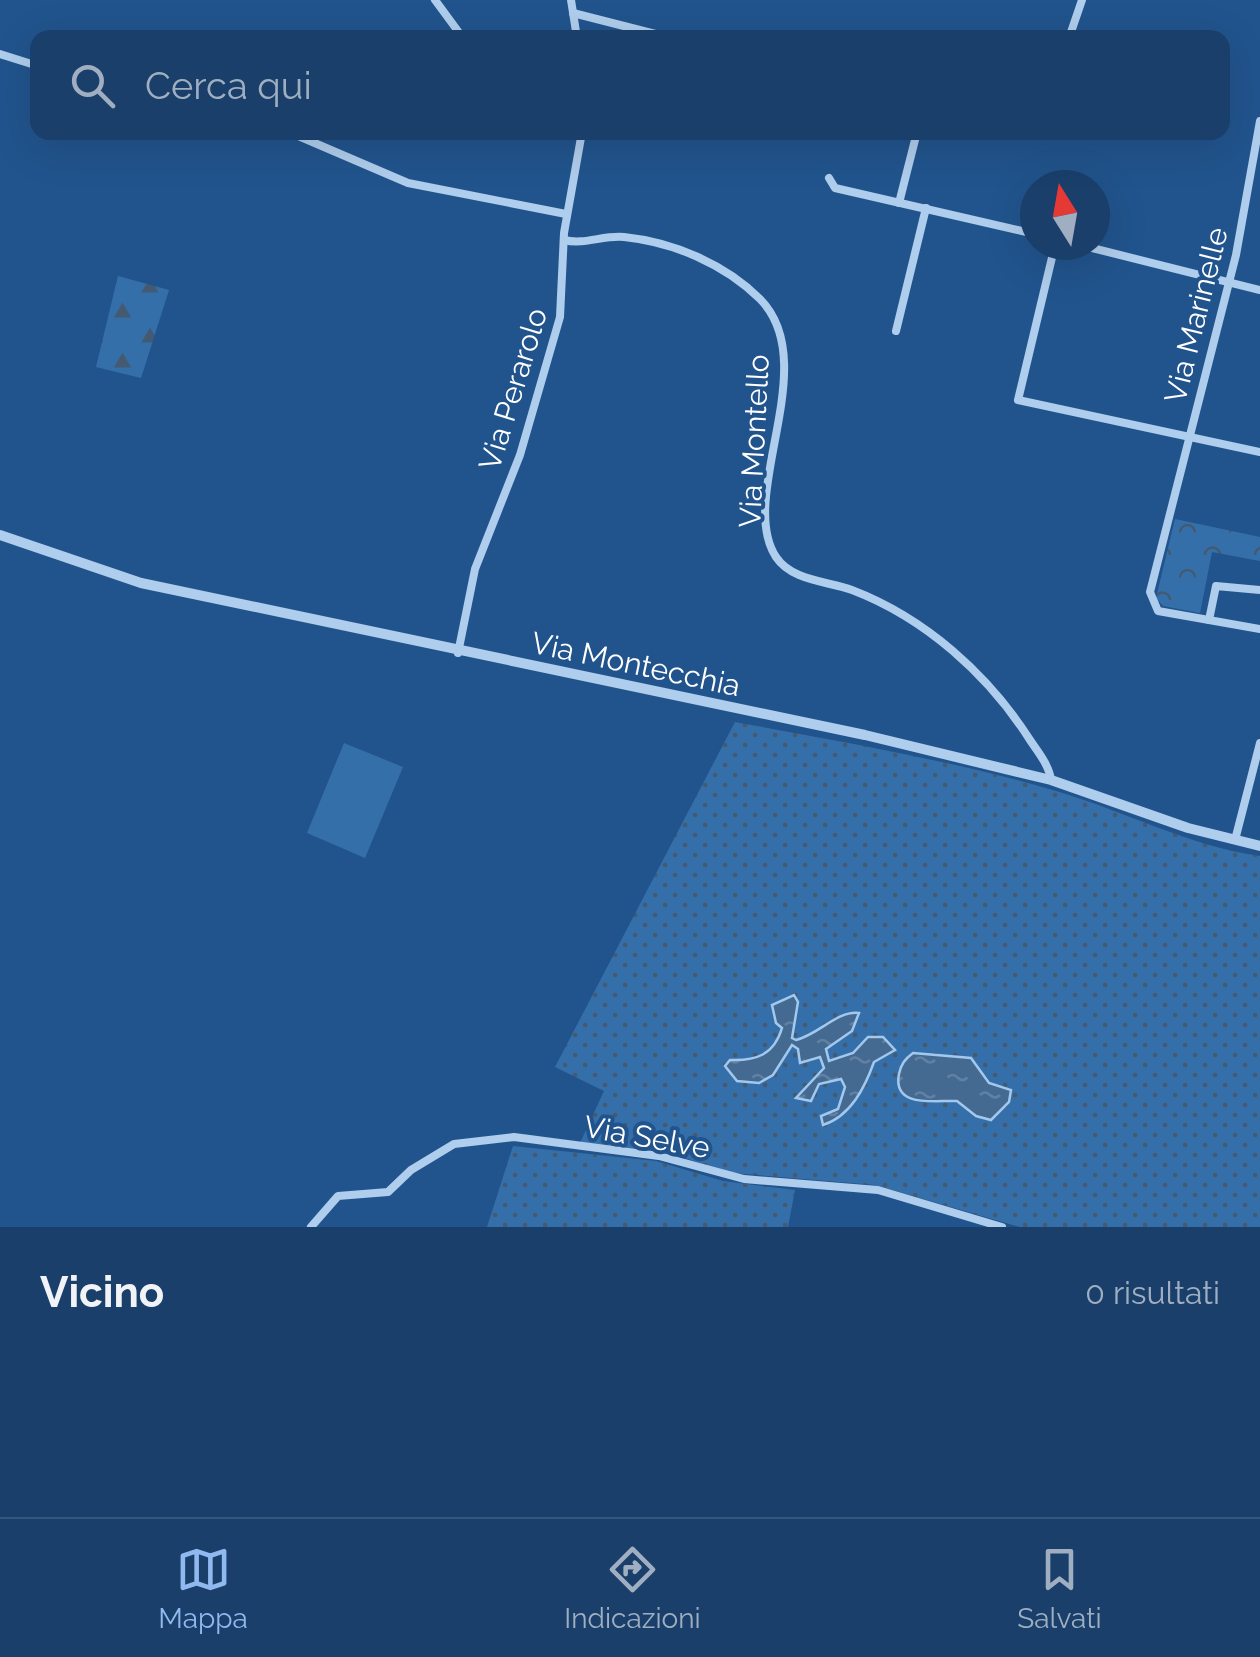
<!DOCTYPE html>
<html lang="it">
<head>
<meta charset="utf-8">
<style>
	body { margin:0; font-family:Raleway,sans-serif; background:#264a72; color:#f1f3f6 }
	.compass { position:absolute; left:1020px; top:170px; width:90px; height:90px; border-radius:50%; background:#193f6a; box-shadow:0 10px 40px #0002; rotate:349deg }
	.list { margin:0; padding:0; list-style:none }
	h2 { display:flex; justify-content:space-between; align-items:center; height:130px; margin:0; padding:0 40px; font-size:42px }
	h2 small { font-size:32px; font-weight:400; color:#9fafc1 }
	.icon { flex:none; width:55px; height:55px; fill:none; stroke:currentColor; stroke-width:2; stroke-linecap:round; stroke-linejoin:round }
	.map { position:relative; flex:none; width:1260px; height:1227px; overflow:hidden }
	.search { position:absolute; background:#193f6a; box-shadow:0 10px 40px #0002; left:30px; right:30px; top:30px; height:110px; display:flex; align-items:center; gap:25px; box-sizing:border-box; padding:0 35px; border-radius:20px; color:#9fafc1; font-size:38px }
	.sheet { height:290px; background:#193f6a }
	nav { display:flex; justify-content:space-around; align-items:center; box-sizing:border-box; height:140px; border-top:2px solid #37587e; background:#193f6a; font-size:28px; color:#9fafc1 }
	nav a { display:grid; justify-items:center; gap:5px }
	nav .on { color:#90b9f0 }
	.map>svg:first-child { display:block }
	.grass { fill:url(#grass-dots) }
	.forest { fill:url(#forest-firs) }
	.park { fill:url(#park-crowns) }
	.pitch { fill:#356faa }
	.water { fill:url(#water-ripples); stroke:#a3c8ed; stroke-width:2.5 }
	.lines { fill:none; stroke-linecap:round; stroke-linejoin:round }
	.minor { stroke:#afcdec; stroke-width:8 }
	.tertiary { stroke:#afcdec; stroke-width:10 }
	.labels { text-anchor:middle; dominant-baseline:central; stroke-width:8; stroke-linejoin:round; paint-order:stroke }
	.street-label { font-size:30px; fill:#fff; stroke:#21548d }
</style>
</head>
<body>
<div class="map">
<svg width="1260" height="1227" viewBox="0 0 1260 1227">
	<defs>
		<pattern id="grass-dots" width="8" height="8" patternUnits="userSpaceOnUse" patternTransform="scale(2.5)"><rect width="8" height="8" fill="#356faa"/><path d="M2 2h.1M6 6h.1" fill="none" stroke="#435a72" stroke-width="1.8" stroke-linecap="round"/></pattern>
		<pattern id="forest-firs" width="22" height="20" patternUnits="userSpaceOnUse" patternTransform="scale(2.5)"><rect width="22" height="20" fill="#356faa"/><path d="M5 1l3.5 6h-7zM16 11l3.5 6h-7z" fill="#435a72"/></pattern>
		<pattern id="park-crowns" width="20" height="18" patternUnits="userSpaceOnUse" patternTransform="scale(2.5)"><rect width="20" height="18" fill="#356faa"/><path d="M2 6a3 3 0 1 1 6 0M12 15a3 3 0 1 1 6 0" fill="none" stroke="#435a72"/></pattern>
		<pattern id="water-ripples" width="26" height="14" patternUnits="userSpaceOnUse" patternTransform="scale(2.5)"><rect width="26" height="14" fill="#456a92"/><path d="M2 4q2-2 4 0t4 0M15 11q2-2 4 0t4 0" fill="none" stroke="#6180a2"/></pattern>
	</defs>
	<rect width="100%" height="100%" fill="#21548d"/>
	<!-- grass -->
	<g class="grass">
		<path d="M735 722C842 742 951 760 1056 791 1125 811 1188 846 1260 856V1227H1020L875 1185 733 1173 662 1151 580 1143 604 1091 555 1067Z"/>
		<path d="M513 1146 656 1161 723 1181 795 1190 788 1227H487Z"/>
	</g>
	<!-- forest -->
	<path class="forest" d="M118 276 169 290 141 378 96 367Z"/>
	<!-- park -->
	<path class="park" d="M1175 519 1260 537V561L1212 552 1200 613 1163 606 1156 598Z"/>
	<!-- pitch -->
	<path class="pitch" d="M344 743 403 767 365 858 307 833Z"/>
	<!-- water -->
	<g class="water">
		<path d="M794 995 798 1002 792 1038 796 1040C818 1035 838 1010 859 1013L852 1031 826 1049 829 1061 853 1053 868 1037H883L895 1050 874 1062C865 1087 851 1116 823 1125L821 1116 838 1109 845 1087 841 1079 819 1084 811 1101 796 1098 824 1068 820 1057 800 1063 798 1049 792 1045 773 1075 759 1083 737 1081 725 1066 730 1060C756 1061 774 1055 782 1028L776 1023 772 1005Z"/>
		<path d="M913 1053 971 1058 989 1083 1011 1090 1009 1102 991 1120 976 1116 957 1101C937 1100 892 1109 899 1074 901 1064 905 1059 913 1053Z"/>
	</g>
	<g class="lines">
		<!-- minor -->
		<g class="minor">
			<path d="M435 0 463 38"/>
			<path d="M571 0 577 38"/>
			<path d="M573 13 671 38"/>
			<path d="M1069 38 1082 0"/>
			<path d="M0 54 38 66"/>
			<path d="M1260 121 1236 255 1150 592 1158 611 1260 629"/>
			<path d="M289 132 408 183 566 214"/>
			<path d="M829 178 835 188 1035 234"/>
			<path d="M899 203 917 132"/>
			<path d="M564 240C585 245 603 235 624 237 673 242 725 264 760 299 824 364 736 496 776 557 792 581 827 581 852 590 925 618 988 674 1030 740 1038 752 1049 765 1051 780"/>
			<path d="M1055 245 1018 400 1260 452"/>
			<path d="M1080 245 1260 290"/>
			<path d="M896 331 926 208"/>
			<path d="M1209 620 1216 586 1260 590"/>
			<path d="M458 653 475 569 520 455 560 317 564 233 582 132"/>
			<path d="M1235 840 1260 743"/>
			<path d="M311 1227 338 1196 388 1192 411 1170 454 1144 514 1137 659 1156 744 1179 878 1190 1002 1227"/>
		</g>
		<!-- tertiary -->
		<path class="tertiary" d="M0 535 141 583 865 735 1051 780 1188 828 1260 846"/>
	</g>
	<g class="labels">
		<!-- street labels -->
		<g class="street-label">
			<text transform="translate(1196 315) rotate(-76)">Via Marinelle</text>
			<text transform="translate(513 389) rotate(-73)">Via Perarolo</text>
			<text transform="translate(754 441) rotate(-87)">Via Montello</text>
			<text transform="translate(636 664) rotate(12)">Via Montecchia</text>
			<text transform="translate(647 1137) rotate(10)">Via Selve</text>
		</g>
	</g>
</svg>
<svg class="compass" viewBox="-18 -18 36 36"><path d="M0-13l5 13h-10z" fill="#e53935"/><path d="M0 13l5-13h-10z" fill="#9fafc1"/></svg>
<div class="search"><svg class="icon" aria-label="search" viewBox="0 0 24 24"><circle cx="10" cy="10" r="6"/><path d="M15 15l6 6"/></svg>Cerca qui</div>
</div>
<section class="sheet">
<h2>Vicino<small>0 risultati</small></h2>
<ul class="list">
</ul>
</section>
<nav>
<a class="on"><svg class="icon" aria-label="map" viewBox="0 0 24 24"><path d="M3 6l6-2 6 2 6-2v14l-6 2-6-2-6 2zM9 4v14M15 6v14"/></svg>Mappa</a>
<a><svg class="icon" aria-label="directions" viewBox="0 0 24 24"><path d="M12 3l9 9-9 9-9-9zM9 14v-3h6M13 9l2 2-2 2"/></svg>Indicazioni</a>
<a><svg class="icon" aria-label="saved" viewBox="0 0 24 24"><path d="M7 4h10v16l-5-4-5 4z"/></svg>Salvati</a>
</nav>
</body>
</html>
